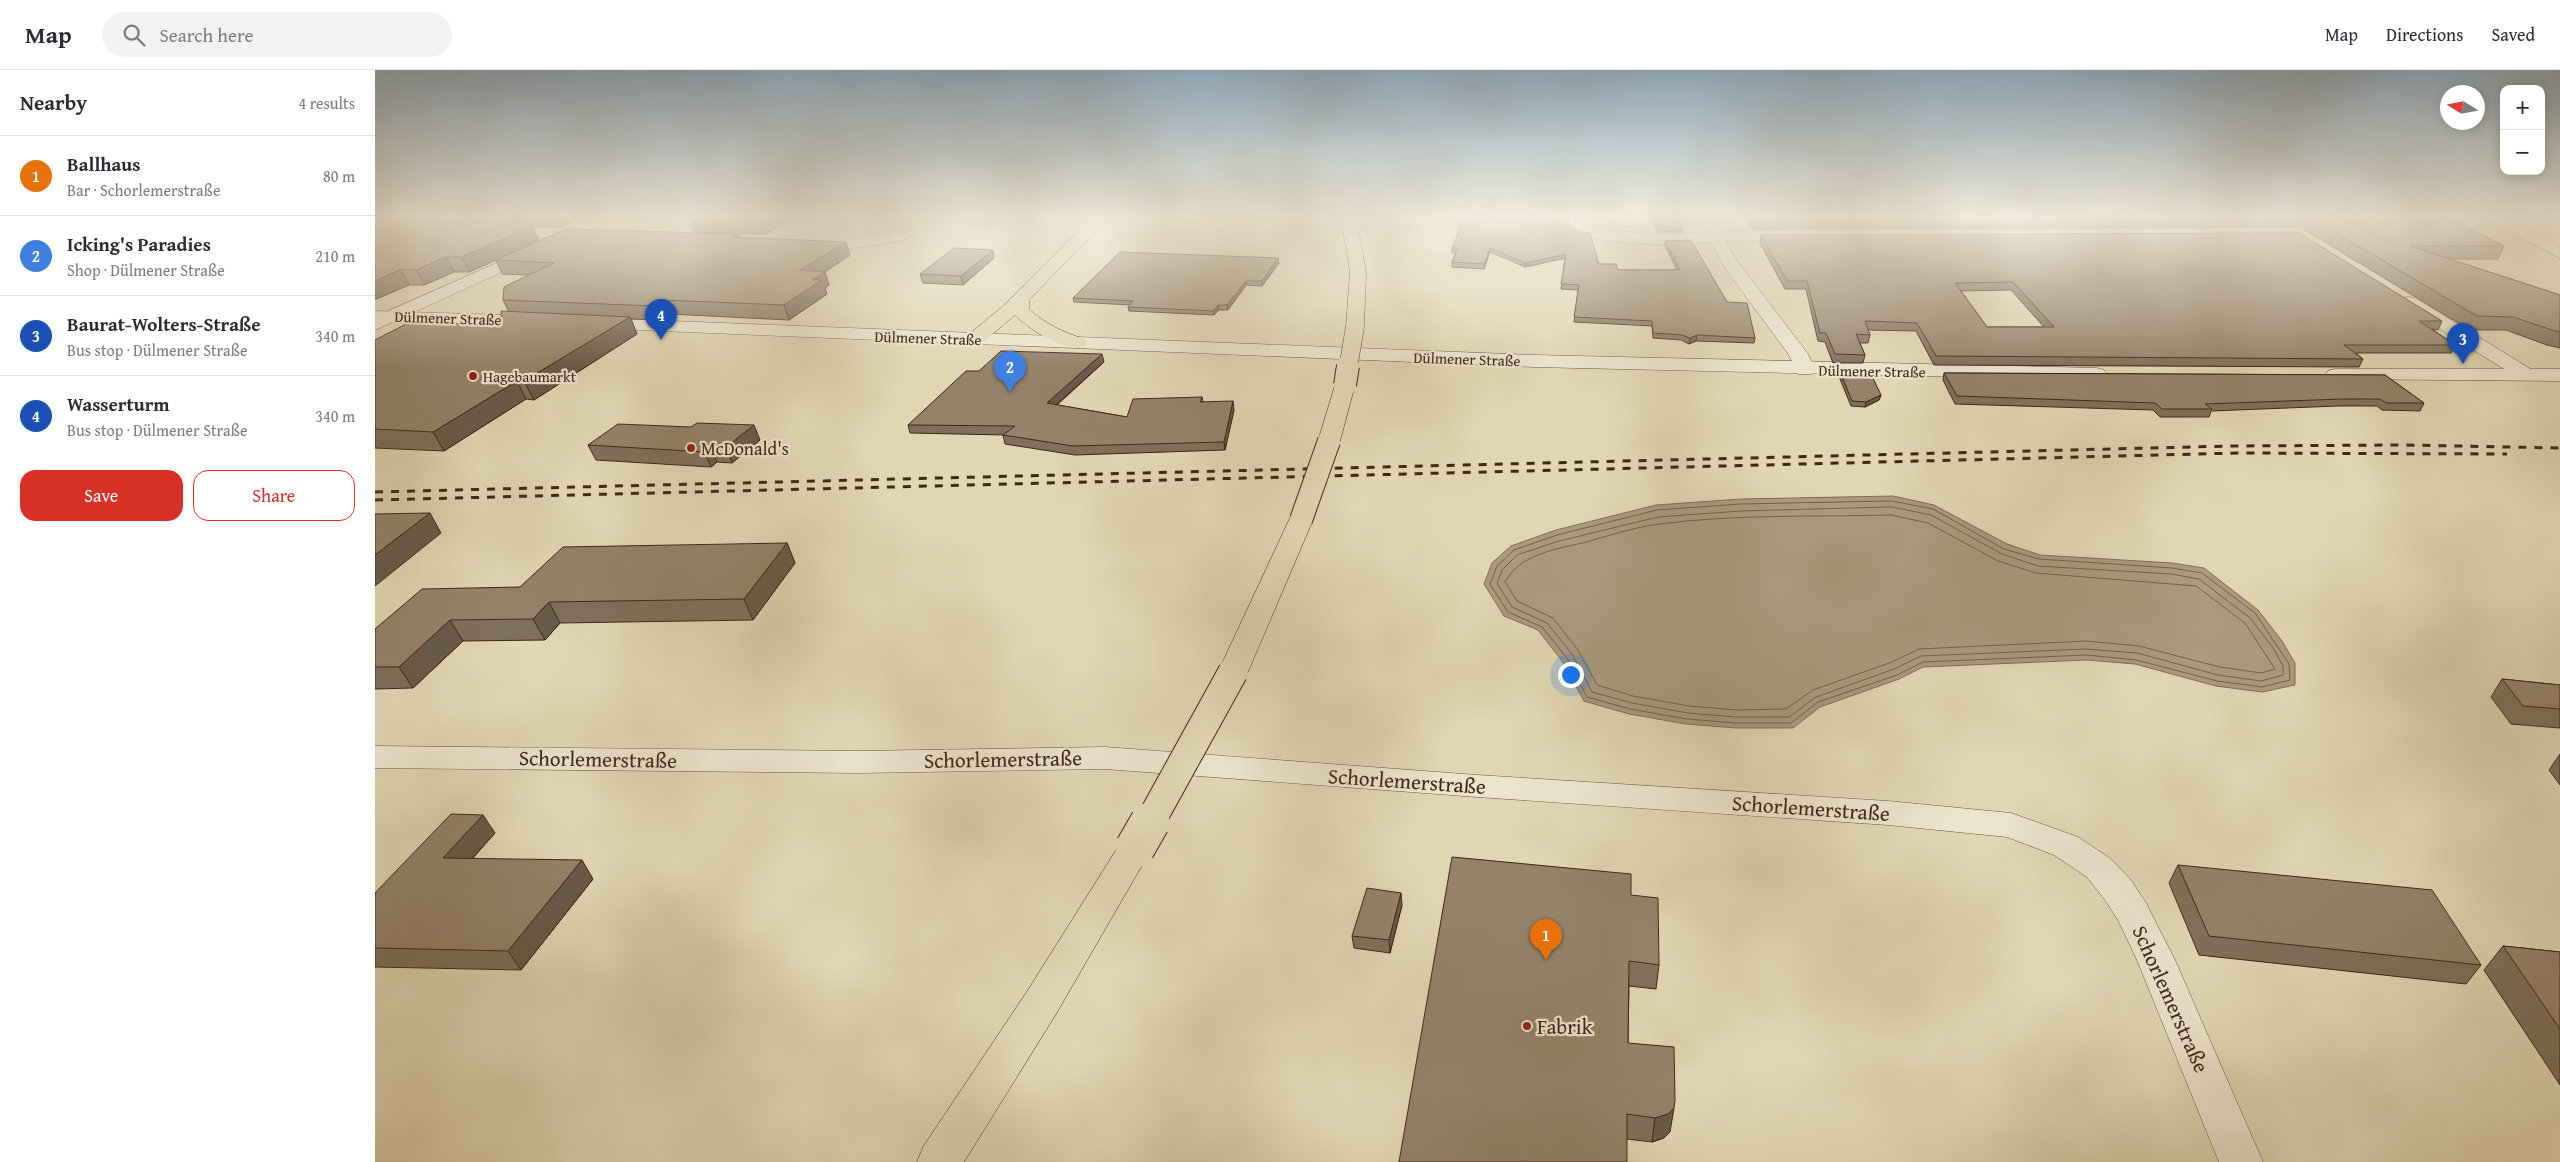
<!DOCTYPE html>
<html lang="en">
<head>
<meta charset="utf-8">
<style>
	body { margin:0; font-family:"Gentium Book Plus",serif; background:#f2f2f3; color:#2b2b33 }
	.controls { position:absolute; right:15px; top:15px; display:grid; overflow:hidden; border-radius:10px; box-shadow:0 2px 12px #0003 }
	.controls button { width:45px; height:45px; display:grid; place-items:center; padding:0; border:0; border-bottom:1px solid #e1e1e2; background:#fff; color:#2b2b33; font:25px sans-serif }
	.compass { position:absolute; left:2065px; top:15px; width:45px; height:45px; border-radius:50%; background:#fff; box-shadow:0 2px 12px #0003; rotate:281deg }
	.you { position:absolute; left:1195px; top:604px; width:18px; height:18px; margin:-12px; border:4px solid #fff; border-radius:50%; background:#1a73e8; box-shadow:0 0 0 8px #1a73e833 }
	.badge { display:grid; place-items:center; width:32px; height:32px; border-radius:50%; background:#d93025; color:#fff; font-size:16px; font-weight:700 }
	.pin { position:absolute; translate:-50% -41px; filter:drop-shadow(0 1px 2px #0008) }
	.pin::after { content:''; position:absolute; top:26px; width:18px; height:15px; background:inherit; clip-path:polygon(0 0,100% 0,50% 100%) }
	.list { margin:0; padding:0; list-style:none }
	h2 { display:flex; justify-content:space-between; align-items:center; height:65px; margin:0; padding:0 20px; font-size:21px }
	h2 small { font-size:16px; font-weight:400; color:#7c7c81 }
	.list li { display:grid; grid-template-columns:32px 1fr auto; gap:15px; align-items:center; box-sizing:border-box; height:80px; padding:0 20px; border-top:1px solid #e1e1e2 }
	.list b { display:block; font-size:19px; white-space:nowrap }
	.list p { margin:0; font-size:16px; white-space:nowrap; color:#7c7c81 }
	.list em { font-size:16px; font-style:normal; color:#7c7c81 }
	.actions { display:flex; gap:10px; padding:15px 20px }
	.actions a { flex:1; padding:11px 0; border:1px solid #d93025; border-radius:15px; text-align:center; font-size:18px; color:#d93025 }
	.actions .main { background:#d93025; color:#fff }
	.icon { flex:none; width:28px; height:28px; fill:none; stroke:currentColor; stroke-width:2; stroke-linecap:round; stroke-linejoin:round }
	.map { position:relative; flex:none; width:2185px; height:1092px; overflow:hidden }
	header { display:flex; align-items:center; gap:30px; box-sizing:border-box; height:70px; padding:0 25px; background:#fff; border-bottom:1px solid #e1e1e2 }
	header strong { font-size:24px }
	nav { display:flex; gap:28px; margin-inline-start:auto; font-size:18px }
	.search { width:350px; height:45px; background:#f2f2f3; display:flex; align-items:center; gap:12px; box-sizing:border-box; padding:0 18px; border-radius:28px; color:#7c7c81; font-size:19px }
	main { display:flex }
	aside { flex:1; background:#fff }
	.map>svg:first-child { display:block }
	.water { fill:#aa9a7f; stroke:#806c56 }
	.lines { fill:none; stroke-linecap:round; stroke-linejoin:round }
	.shore { stroke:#75604c; stroke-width:1 }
	.minor-casing { stroke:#685240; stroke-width:1 }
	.tertiary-casing { stroke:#685240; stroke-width:1 }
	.primary-casing { stroke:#402619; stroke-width:1 }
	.minor { fill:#ece4ce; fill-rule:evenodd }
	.tertiary { fill:#ece4ce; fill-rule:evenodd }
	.primary { fill:#e1d6b4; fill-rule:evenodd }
	.rail { stroke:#402619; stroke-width:3; stroke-dasharray:8 8; stroke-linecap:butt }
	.primary-bridge-far3-casing { stroke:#402619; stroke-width:19; stroke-linecap:butt }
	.primary-bridge-far2-casing { stroke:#402619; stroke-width:24; stroke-linecap:butt }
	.primary-bridge-far1-casing { stroke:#402619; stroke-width:31; stroke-linecap:butt }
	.primary-bridge-casing { stroke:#402619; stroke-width:41; stroke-linecap:butt }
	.primary-bridge-far3 { stroke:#e1d6b4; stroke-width:18 }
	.primary-bridge-far2 { stroke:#e1d6b4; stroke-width:22 }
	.primary-bridge-far1 { stroke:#e1d6b4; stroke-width:29 }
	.primary-bridge { stroke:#e1d6b4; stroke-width:39 }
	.wall { fill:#7f705b; stroke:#402619; fill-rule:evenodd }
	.shaded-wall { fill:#685b4a; stroke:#402619 }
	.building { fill:#94826a; stroke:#402619; fill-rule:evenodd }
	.poi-dot { fill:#8f2418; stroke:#ece4ce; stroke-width:2 }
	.labels { text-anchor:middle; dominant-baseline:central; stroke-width:4.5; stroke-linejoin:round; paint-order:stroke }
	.far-street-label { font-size:15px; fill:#402619; stroke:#ece4ce }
	.far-poi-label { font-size:15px; fill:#402619; stroke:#ece4ce; text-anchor:start }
	.poi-label { font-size:18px; fill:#402619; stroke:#ece4ce; text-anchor:start }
	.near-street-label { font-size:21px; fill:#402619; stroke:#ece4ce }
	.near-poi-label { font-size:21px; fill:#402619; stroke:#ece4ce; text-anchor:start }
</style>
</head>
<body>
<header>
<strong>Map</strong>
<div class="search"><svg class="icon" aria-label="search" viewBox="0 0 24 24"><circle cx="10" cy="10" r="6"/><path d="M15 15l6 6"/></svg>Search here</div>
<nav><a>Map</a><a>Directions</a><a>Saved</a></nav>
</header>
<main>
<aside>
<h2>Nearby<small>4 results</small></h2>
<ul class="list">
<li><span class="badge" style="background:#e8710a">1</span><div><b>Ballhaus</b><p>Bar · Schorlemerstraße</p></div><em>80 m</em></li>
<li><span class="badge" style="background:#3f7fe0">2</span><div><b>Icking's Paradies</b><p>Shop · Dülmener Straße</p></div><em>210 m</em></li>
<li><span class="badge" style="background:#1a4fb4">3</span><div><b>Baurat-Wolters-Straße</b><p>Bus stop · Dülmener Straße</p></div><em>340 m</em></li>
<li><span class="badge" style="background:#1a4fb4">4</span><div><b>Wasserturm</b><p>Bus stop · Dülmener Straße</p></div><em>340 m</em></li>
</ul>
<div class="actions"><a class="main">Save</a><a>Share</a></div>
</aside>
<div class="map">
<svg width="2185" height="1092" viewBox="0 0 2185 1092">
	<rect width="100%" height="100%" fill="#e1d6b4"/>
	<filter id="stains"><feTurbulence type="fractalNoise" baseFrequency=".004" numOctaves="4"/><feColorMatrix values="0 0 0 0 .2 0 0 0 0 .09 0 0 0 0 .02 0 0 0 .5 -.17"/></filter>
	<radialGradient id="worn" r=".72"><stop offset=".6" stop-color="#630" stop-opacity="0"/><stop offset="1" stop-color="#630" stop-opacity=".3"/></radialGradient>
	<!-- water -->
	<g class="water">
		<path d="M624 146H648L613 156 593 155 592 153 596 150Z"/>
		<path d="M1518 426 1559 435 1632 474 1665 485 1797 493 1829 498 1883 540 1907 571 1920 593V615L1887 622 1841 616 1760 594 1712 590 1548 597 1524 609 1445 637 1418 658H1361L1311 654 1254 644 1209 631 1187 591 1163 560 1129 546 1109 514 1117 493 1136 476 1181 460 1281 435 1366 429Z"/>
	</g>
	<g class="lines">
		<!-- shore -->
		<g class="shore">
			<path d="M1517 431 1558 439 1629 479 1664 489 1797 498 1827 503 1880 543 1914 594 1915 610 1887 617 1842 611 1761 590 1712 585 1548 592 1522 605 1443 632 1416 653H1361L1312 649 1255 639 1212 627 1192 588 1167 557 1133 542 1115 514 1122 496 1139 480 1182 465 1282 440 1366 434Z"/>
			<path d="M1517 437 1556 445 1627 484 1663 496 1796 504 1824 509 1875 548 1898 578 1908 596V605L1886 611 1843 605 1762 583 1711 579 1546 586 1519 599 1441 627 1414 647H1361L1313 643 1257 633 1217 622 1197 584 1172 553 1137 537 1122 513 1127 500 1142 485 1184 471 1283 447 1366 441Z"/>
			<path d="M1516 445 1553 453 1623 491 1661 503 1821 516 1870 553 1900 599 1886 603 1845 597 1764 576 1711 571 1544 579 1517 592 1438 620 1411 639 1362 640 1314 636 1258 626 1222 615 1203 580 1178 548 1142 531 1130 512C1144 485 1180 479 1208 473 1233 466 1259 457 1285 454 1361 444 1440 447 1516 445Z"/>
		</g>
		<defs>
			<g id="minor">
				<path d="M223 146H244L219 159 226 164 218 169 124 166 116 161 124 156 194 159Z"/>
				<path d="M1192 146H1207L1209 156 1217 159 1279 164 1335 163 1327 146H1342L1351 161 1838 159 1846 164 1838 169 1350 171 1365 195 1433 284 1440 300 1437 304H1423L1414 285 1352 201 1335 172C1290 175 1240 177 1197 162Z"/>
				<path d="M2103 146H2123L2185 177V188Z"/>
				<path d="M525 161 531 163 533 166 531 169C514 174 436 187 426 173L434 168 481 169Z"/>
				<path d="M158 177 166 182 164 185 0 260V247Z"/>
				<path d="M2034 227 2040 228 2159 301 2162 305 2159 309H2145L2028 236 2025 232 2028 228Z"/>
				<path d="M0 676 484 681 730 677 1102 705 1513 731 1636 743 1703 767 1736 789 1756 810 1771 833 1800 890 1888 1092H1844L1762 890 1743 850 1730 830 1712 807 1679 785 1632 767 1513 755 1102 727 730 699 484 703 0 698Z"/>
			</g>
			<g id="tertiary">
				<path d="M0 241 163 246 169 248 172 252 169 256 163 258 0 251Z"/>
				<path d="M221 248 1159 285 1722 298 1729 300 1732 304 1729 308 1722 310 1159 297 214 258 212 254 214 250Z"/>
				<path d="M1960 299H2185V311L1953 309 1950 305 1953 301Z"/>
			</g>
			<g id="primary">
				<path d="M719 146H735L654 230V239C670 254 688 262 709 269L712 273 709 277C688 282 654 259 640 245L606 274H592L590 270 592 266 627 237Z"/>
				<path d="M966 146H981L991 202 989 257 987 261H973L971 257 975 202Z"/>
				<path d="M970 309 977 311 980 315 965 371 962 376 954 378 946 376 943 371 960 315 963 311Z"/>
				<path d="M926 443 935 445 938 450 873 602 868 608 858 611 848 608 843 602 914 450 917 445Z"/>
				<path d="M760 765 772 769 777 778 681 944 589 1092H542L548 1077 653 920 748 769Z"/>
			</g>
		</defs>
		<!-- minor casing -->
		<use href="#minor" class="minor-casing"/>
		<!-- tertiary casing -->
		<use href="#tertiary" class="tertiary-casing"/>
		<!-- primary casing -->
		<use href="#primary" class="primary-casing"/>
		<!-- minor -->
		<use href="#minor" class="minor"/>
		<!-- tertiary -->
		<use href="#tertiary" class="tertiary"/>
		<!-- primary -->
		<use href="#primary" class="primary"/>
		<!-- rail -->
		<g class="rail">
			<path d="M0 422 1855 376 2029 375 2185 378"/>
			<path d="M0 430 1863 383 2132 384"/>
		</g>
		<defs>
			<path id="primary-bridge-far3" d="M973 298 980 257"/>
			<g id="primary-bridge-far2">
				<path d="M970 315 973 296"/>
				<path d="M926 450 954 371"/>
			</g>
			<path id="primary-bridge-far1" d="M774 754 858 602"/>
			<path id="primary-bridge" d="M760 778 775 752"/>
		</defs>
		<!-- primary-bridge-far3 casing -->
		<use href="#primary-bridge-far3" class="primary-bridge-far3-casing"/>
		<!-- primary-bridge-far2 casing -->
		<use href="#primary-bridge-far2" class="primary-bridge-far2-casing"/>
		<!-- primary-bridge-far1 casing -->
		<use href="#primary-bridge-far1" class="primary-bridge-far1-casing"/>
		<!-- primary-bridge casing -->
		<use href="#primary-bridge" class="primary-bridge-casing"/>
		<!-- primary-bridge-far3 -->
		<use href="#primary-bridge-far3" class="primary-bridge-far3"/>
		<!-- primary-bridge-far2 -->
		<use href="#primary-bridge-far2" class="primary-bridge-far2"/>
		<!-- primary-bridge-far1 -->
		<use href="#primary-bridge-far1" class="primary-bridge-far1"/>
		<!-- primary-bridge -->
		<use href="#primary-bridge" class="primary-bridge"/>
	</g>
	<!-- wall -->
	<g class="wall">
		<path d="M0 146H209L186 157 157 156 164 171 94 202H79L49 215H34L1 229H0Z"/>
		<path d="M422 146 390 164 319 162 316 154Z"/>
		<path d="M1275 146H1302L1308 157 1307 162H1283Z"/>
		<path d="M1370 146H2069L2129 176 2123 189H2074L2185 225V278L2172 275 2131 260H2095L1925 157 1377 159Z"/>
		<path d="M1195 158 1224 194 1243 200H1302L1290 176V171L1352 232 1380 268 1379 273 1321 271 1314 274 1306 270 1278 268 1277 256 1199 252 1203 220 1186 219 1190 188 1150 197 1115 182 1109 199 1077 197V192L1081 183H1077V178Z"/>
		<path d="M363 164 364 167 475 185 450 202 454 215 450 218 452 224 414 250 294 244 284 250 256 249 262 264 159 330 151 329 69 381 0 378V270L126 253 134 242 128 230 154 205 127 204 121 190Z"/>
		<path d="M1386 165 2067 251 2063 260 2057 259 2080 275 2076 283H1981L1988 289 1984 297 1559 295 1541 261 1493 260 1495 265 1493 273H1485L1490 285 1488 293H1458L1450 272 1443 271 1431 219H1410L1385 173ZM1636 220 1669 257H1612L1586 221Z"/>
		<path d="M619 188 588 215 548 213 545 204Z"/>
		<path d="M904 193 887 216 871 215 853 240H844L839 245 754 241 753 237 755 235 699 232 698 228Z"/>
		<path d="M729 292 682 335 752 347 827 327 828 332 859 340 850 380 700 385 630 374 628 365H629L535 363 533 355 604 301Z"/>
		<path d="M1569 303 2010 305 2049 333 2045 341 2007 340 2002 336H1963L1836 341 1834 347H1785L1778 340 1580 334 1568 310Z"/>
		<path d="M1466 304 1506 325 1504 330 1490 337 1476 336 1465 309Z"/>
		<path d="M385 370 357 393 342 392 336 397 221 390 213 375Z"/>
		<path d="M412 473 420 493 378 550 185 553 170 570 88 571 38 618 0 619V559L145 517Z"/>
		<path d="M2127 609 2185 615V658L2136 654 2116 627Z"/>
		<path d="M2185 684V715L2174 700Z"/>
		<path d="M120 763 98 788 218 809 146 900 0 897V823Z"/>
		<path d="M1803 795 2106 895 2091 914 1824 885 1794 813Z"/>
		<path d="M1256 825 1284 895 1281 919 1254 916 1253 973 1295 1062 1289 1068 1277 1072 1252 1069 1024 1092Z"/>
		<path d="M1027 835 1015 883 979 878 977 866Z"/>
		<path d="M2128 876 2185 882V1015L2109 900Z"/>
	</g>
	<!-- shaded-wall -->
	<g class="shaded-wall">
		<path d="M181 146H209L186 157Z"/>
		<path d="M405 146H422L390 164 387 156Z"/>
		<path d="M155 154 156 157 157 156 164 171 94 202 87 187Z"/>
		<path d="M471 172 475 185 430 214 425 200Z"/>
		<path d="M1115 178V182L1109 199V194Z"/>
		<path d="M618 180 619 188 588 215 586 206Z"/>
		<path d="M1191 184V188L1150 197V193Z"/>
		<path d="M71 187 79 202 49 215 41 200Z"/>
		<path d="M903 188 904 193 887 216V211Z"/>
		<path d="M26 199 34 215 1 229 0 227V211Z"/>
		<path d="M450 202 454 215 450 218 452 224 414 250 409 235 437 210Z"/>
		<path d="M871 211V215L853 240 852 235Z"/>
		<path d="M288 230 294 244 284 250 278 236Z"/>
		<path d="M843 235 844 240 839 245V241Z"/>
		<path d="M255 247 262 264 159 330 149 311Z"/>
		<path d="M1322 265 1321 271 1314 274 1315 268Z"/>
		<path d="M727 284 729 292 674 341 672 333Z"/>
		<path d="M142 311 151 329 69 381 58 362Z"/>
		<path d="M1506 325 1504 330 1490 337 1491 332Z"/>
		<path d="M858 331 859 340 850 380 849 372Z"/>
		<path d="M379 355 385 370 357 393 351 377Z"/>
		<path d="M336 377 342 392 336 397 330 382Z"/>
		<path d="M55 443 66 463 0 516V485Z"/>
		<path d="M412 473 420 493 378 550 369 529Z"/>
		<path d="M174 532 185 553 170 570 158 549Z"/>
		<path d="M75 550 88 571 38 618 24 597Z"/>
		<path d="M108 745 120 763 81 806 68 788Z"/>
		<path d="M207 790 218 809 146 900 133 881Z"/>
		<path d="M1026 823 1027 835 1015 883 1014 870Z"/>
		<path d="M1299 1038 1295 1062 1289 1068 1277 1072 1280 1048Z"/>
	</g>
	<!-- building -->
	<g class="building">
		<path d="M331 146H405L387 156 316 154Z"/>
		<path d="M1090 146H1192L1195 158 1215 164 1224 194H1241L1243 200H1305L1290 171 1316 170 1352 232 1372 233 1380 268 1322 265 1315 268 1307 265 1278 263 1277 251 1199 247 1204 215 1186 214 1191 184 1150 193 1115 178 1109 194 1077 192 1083 178H1077Z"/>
		<path d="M1278 146H1302L1308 157H1283Z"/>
		<path d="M1378 146H1580L1379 147Z"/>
		<path d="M1932 146H2069L2129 176H2035L2185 225V262L2180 261 2138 247 2102 246Z"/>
		<path d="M0 151 155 154 151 156H157L87 187H71L41 200 26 199 0 211Z"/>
		<path d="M191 159 363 164 357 167 471 172 425 200 450 202 437 210H447L409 235 288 230 278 236 128 230 129 217 179 193 121 190Z"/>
		<path d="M1924 163 2067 251H2044L2080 275H1969L1988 289 1561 286 1542 253 1490 251 1495 265 1481 264 1490 285 1460 284 1451 263H1445L1432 211H1412L1386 165ZM1638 212 1679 257H1612L1580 213Z"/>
		<path d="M579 178 618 180 586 206 545 204Z"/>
		<path d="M745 182 903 188 887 211H871L852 235H843L839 241 753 237 758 231 698 228Z"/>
		<path d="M126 241 255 247 149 311H142L58 362 0 359V270L31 254 126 253Z"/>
		<path d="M626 281 727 284 672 333 752 347 758 329 827 327 825 332 858 331 849 372 698 376 628 365 640 356 533 355 591 301H604Z"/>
		<path d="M1569 303 2010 305 2049 333H2011L2005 329H1967L1830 334 1837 339H1787L1780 333 1582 326Z"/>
		<path d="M1466 304H1496L1506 325 1491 332 1477 331Z"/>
		<path d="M322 353 379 355 351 377H336L330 382 213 375 243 354 316 357Z"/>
		<path d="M55 443 0 485V444Z"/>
		<path d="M412 473 369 529 174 532 158 549 75 550 24 597H0V559L47 519 145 517 188 477Z"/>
		<path d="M2127 609 2185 615V639L2148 636Z"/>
		<path d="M76 744 108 745 68 788 207 790 133 881 0 878V823Z"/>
		<path d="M1077 787 1256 804V825L1283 828 1284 895 1254 891 1253 973 1299 977 1300 1030 1299 1038 1293 1044 1280 1048 1252 1044V1092H1024Z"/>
		<path d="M1803 795 2057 820 2106 895 1834 866Z"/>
		<path d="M992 818 1026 823 1014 870 977 866Z"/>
		<path d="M2128 876 2185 882V959Z"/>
	</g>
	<!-- sky -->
	<linearGradient id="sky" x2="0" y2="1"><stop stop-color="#8faabe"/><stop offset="0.49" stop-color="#f2eddd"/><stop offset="1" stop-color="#f2eddd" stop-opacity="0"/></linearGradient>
	<rect width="2185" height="299" fill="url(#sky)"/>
	<!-- markers -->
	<g class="poi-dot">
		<circle cx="98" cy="306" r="5"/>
		<circle cx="316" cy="378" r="5"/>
		<circle cx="1152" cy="956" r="5"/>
	</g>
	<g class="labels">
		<!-- far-street labels -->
		<g class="far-street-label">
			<text transform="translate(73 248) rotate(2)">Dülmener Straße</text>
			<text transform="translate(553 268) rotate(2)">Dülmener Straße</text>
			<text transform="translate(1092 289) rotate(2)">Dülmener Straße</text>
			<text transform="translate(1497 301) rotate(1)">Dülmener Straße</text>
		</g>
		<!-- far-poi labels -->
		<g class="far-poi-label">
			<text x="108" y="306">Hagebaumarkt</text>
		</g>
		<!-- poi labels -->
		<g class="poi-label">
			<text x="326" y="378">McDonald's</text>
		</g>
		<!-- near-street labels -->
		<g class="near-street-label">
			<text transform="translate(223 689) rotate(1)">Schorlemerstraße</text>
			<text transform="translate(628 689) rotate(-1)">Schorlemerstraße</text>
			<text transform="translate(1032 711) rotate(4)">Schorlemerstraße</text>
			<text transform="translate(1436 738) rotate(4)">Schorlemerstraße</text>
			<text transform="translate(1796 929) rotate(66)">Schorlemerstraße</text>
		</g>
		<!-- near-poi labels -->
		<g class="near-poi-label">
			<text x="1162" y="956">Fabrik</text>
		</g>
	</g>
	<rect width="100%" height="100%" filter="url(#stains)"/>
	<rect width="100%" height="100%" fill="url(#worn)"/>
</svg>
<div class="controls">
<button>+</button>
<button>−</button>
</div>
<svg class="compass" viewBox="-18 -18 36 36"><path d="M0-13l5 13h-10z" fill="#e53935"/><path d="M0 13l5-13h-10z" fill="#7c7c81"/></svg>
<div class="you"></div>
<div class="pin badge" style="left:1171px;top:890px;background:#e8710a">1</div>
<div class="pin badge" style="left:635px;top:322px;background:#3f7fe0">2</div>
<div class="pin badge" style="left:2088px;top:294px;background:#1a4fb4">3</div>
<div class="pin badge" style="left:286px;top:270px;background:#1a4fb4">4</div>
</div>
</main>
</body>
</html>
